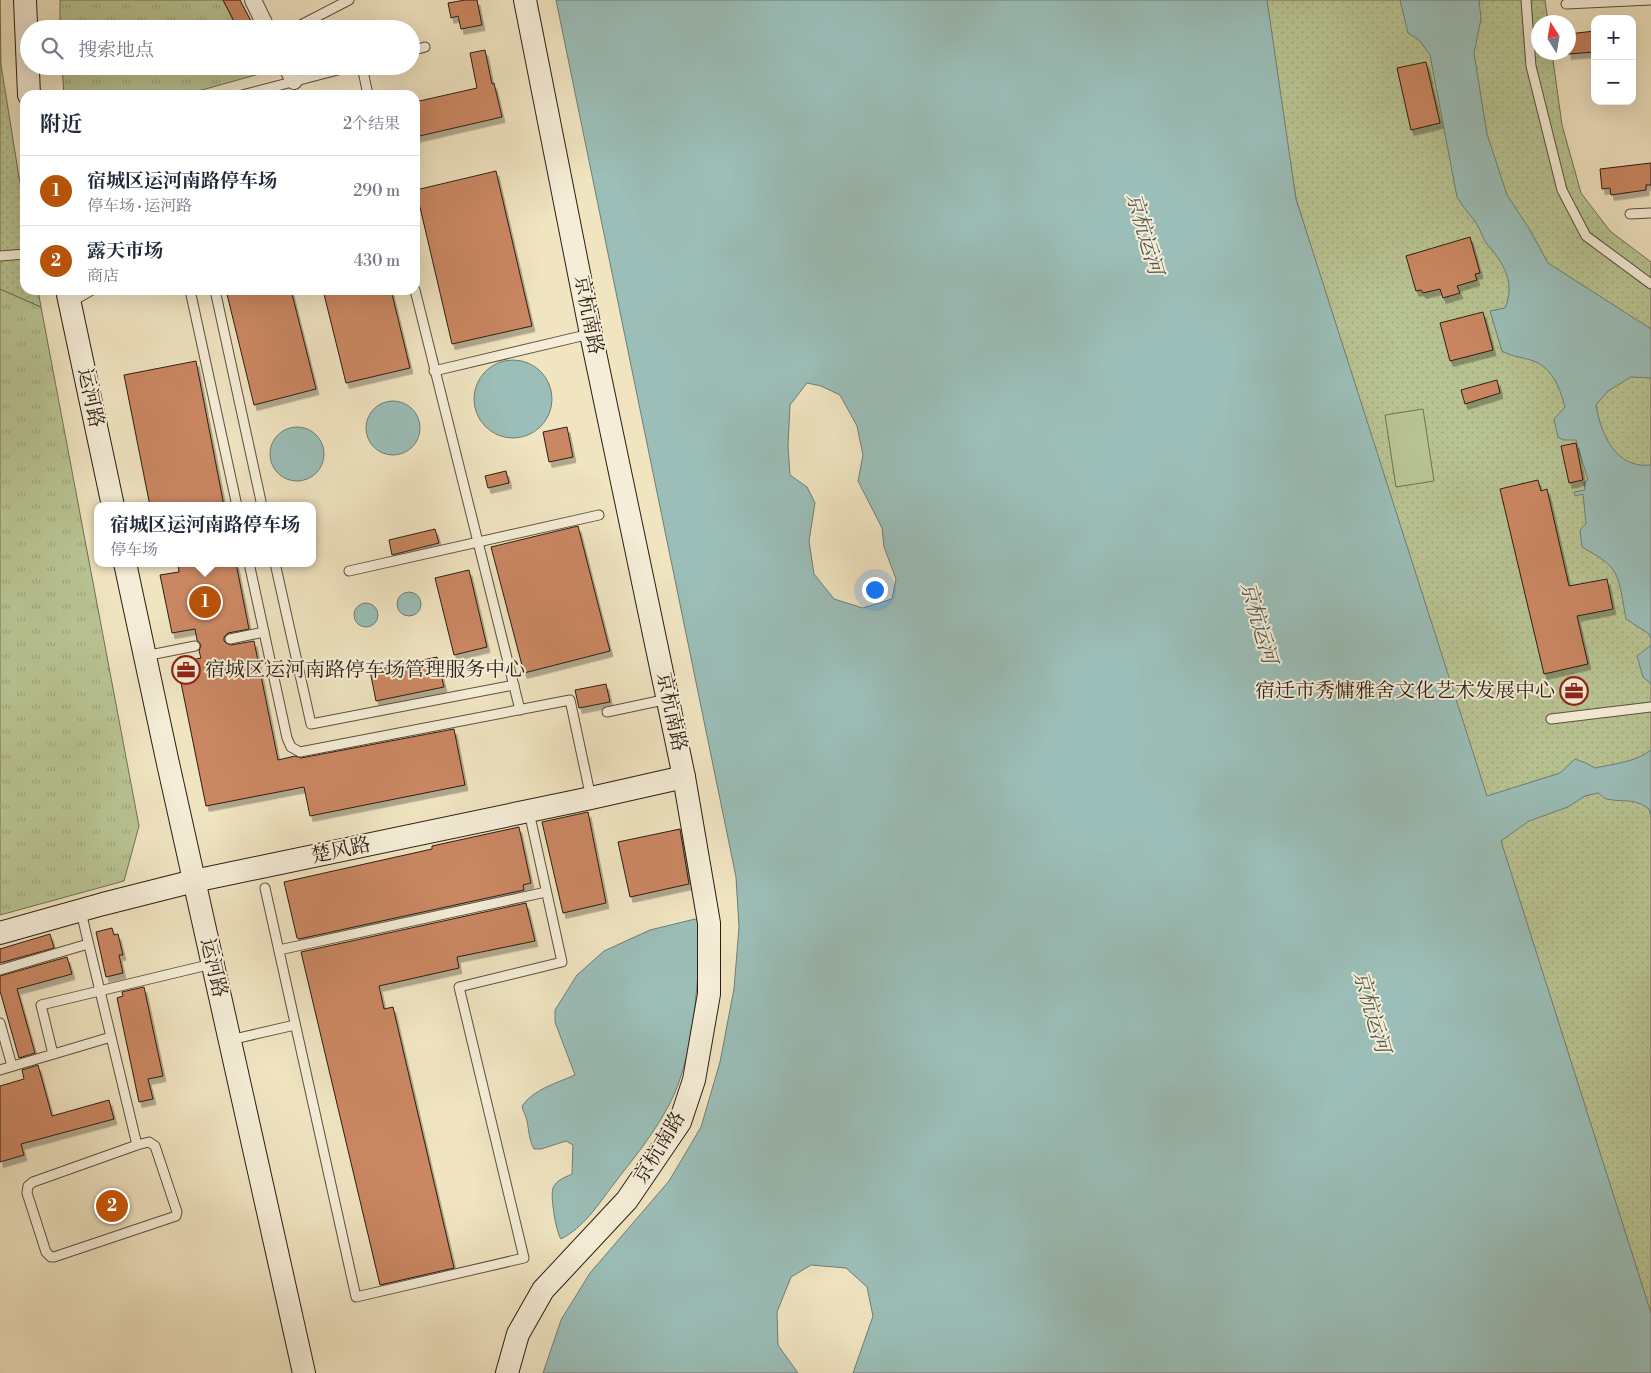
<!DOCTYPE html>
<html lang="zh">
<head>
<meta charset="utf-8">
<style>
	body { margin:0; font-family:"Libre Bodoni","Noto Serif SC",serif; background:#f6f6f7; color:#1f2937 }
	.controls { position:absolute; right:15px; top:15px; display:grid; overflow:hidden; border-radius:10px; box-shadow:0 5px 20px #0002 }
	.controls button { width:45px; height:45px; display:grid; place-items:center; padding:0; border:0; border-bottom:1px solid #e0e1e3; background:#fff; color:#1f2937; font:25px sans-serif }
	.compass { position:absolute; left:1531px; top:15px; width:45px; height:45px; border-radius:50%; background:#fff; box-shadow:0 5px 20px #0002; rotate:349deg }
	.you { position:absolute; left:874px; top:589px; width:18px; height:18px; margin:-12px; border:4px solid #fff; border-radius:50%; background:#1a73e8; box-shadow:0 0 0 8px #1a73e833 }
	.badge { display:grid; place-items:center; width:32px; height:32px; border-radius:50%; background:#b45309; color:#fff; font-size:16px; font-weight:700 }
	.pin { position:absolute; translate:-50% -50%; border:2px solid #fff; box-shadow:0 1px 5px #0006 }
	.popup { position:absolute; left:94px; top:502px; width:222px; height:65px; box-sizing:border-box; display:grid; place-content:center; border-radius:10px; background:#fff; filter:drop-shadow(0 1px 4px #0005); font-size:16px; white-space:nowrap; color:#747a83 }
	.popup b { font-size:19px; color:#1f2937 }
	.popup::after { content:''; position:absolute; left:50%; top:100%; margin-left:-10px; border:10px solid transparent; border-top-color:#fff }
	.list { margin:0; padding:0; list-style:none }
	h2 { display:flex; justify-content:space-between; align-items:center; height:65px; margin:0; padding:0 20px; font-size:21px }
	h2 small { font-size:16px; font-weight:400; color:#747a83 }
	.list li { display:grid; grid-template-columns:32px 1fr auto; gap:15px; align-items:center; box-sizing:border-box; height:70px; padding:0 20px; border-top:1px solid #e0e1e3 }
	.list b { display:block; font-size:19px; white-space:nowrap }
	.list p { margin:0; font-size:16px; white-space:nowrap; color:#747a83 }
	.list em { font-size:16px; font-style:normal; color:#747a83 }
	.icon { flex:none; width:28px; height:28px; fill:none; stroke:currentColor; stroke-width:2; stroke-linecap:round; stroke-linejoin:round }
	.map { position:relative; flex:none; width:1651px; height:1373px; overflow:hidden }
	.search { position:absolute; background:#fff; box-shadow:0 5px 20px #0002; left:20px; top:20px; width:400px; height:55px; display:flex; align-items:center; gap:12px; box-sizing:border-box; padding:0 18px; border-radius:28px; color:#747a83; font-size:19px }
	.panel { position:absolute; background:#fff; box-shadow:0 5px 20px #0002; left:20px; top:90px; width:400px; height:205px; border-radius:15px }
	.map>svg:first-child { display:block }
	.grass { fill:url(#grass-tufts); stroke:#727054 }
	.park { fill:url(#park-dots); stroke:#727054 }
	.pitch { fill:#b9c493; stroke:#727054 }
	.water { fill:#9bbeb8; stroke:#6e7e76; fill-rule:evenodd }
	.building { fill:#ca8762; stroke:#2b1d14; filter:url(#shadow) }
	.lines { fill:none; stroke-linecap:round; stroke-linejoin:round }
	.lane-casing { stroke:#5c4f3f; stroke-width:11 }
	.street-casing { stroke:#5c4f3f; stroke-width:18 }
	.secondary-casing { stroke:#2b1d14; stroke-width:24 }
	.lane { stroke:#f5edd7; stroke-width:9 }
	.street { stroke:#f5edd7; stroke-width:16 }
	.secondary { stroke:#f5edd7; stroke-width:22 }
	.labels { text-anchor:middle; dominant-baseline:central; stroke-width:4; stroke-linejoin:round; paint-order:stroke }
	.street-label { font-size:20px; fill:#2b1d14; stroke:#f5edd7 }
	.poi-label { font-size:20px; fill:#2b1d14; stroke:#f5edd7; text-anchor:start }
	.water-label { font-size:21px; font-style:italic; fill:#52554d; stroke:#f5edd7 }
</style>
</head>
<body>
<div class="map">
<svg width="1651" height="1373" viewBox="0 0 1651 1373">
	<defs>
		<pattern id="grass-tufts" width="24" height="20" patternUnits="userSpaceOnUse" patternTransform="scale(1.25)"><rect width="24" height="20" fill="#b9c493"/><path d="M3 7l-1-3M5 7V3M7 7l1-3M15 17l-1-3M17 17v-4M19 17l1-3" fill="none" stroke="#9fa87e"/></pattern>
		<pattern id="park-dots" width="8" height="8" patternUnits="userSpaceOnUse" patternTransform="scale(1.25)"><rect width="8" height="8" fill="#b9c493"/><path d="M2 2h.1M6 6h.1" fill="none" stroke="#9fa87e" stroke-width="1.8" stroke-linecap="round"/></pattern>
		<filter id="shadow"><feDropShadow dx="3" dy="5.5" stdDeviation="0" flood-color="#0004"/></filter>
	</defs>
	<rect width="100%" height="100%" fill="#f0e4c1"/>
	<filter id="stains"><feTurbulence type="fractalNoise" baseFrequency=".004" numOctaves="4"/><feColorMatrix values="0 0 0 0 .2 0 0 0 0 .09 0 0 0 0 .02 0 0 0 .5 -.17"/></filter>
	<radialGradient id="worn" r=".72"><stop offset=".6" stop-color="#630" stop-opacity="0"/><stop offset="1" stop-color="#630" stop-opacity=".3"/></radialGradient>
	<!-- grass -->
	<g class="grass">
		<path d="M60 0H223L238 29H60Z"/>
		<path d="M62 66H275L277 69 184 95H64Z"/>
		<path d="M0 289 41 307 139 826 124 881 0 915Z"/>
	</g>
	<!-- park -->
	<g class="park">
		<path d="M0 0 1 65 25 214V290H38L41 307 0 289Z"/>
		<path d="M1264 0H1545L1548 22H1538V52L1552 53 1562 125 1581 193 1610 231 1651 262V1351L1296 199Z"/>
	</g>
	<!-- pitch -->
	<path class="pitch" d="M1423 409 1434 481 1396 487 1385 415Z"/>
	<!-- water -->
	<g class="water">
		<path d="M556 0H1267L1296 199 1487 796 1560 773 1575 759 1586 763 1595 768C1613 764 1636 762 1651 750V817L1649 809C1632 797 1625 803 1607 799 1604 799 1601 795 1598 793L1585 796 1568 807 1529 821 1501 841 1651 1313V1373H853L873 1316 867 1287 846 1268 811 1265 791 1277 777 1312 778 1345 798 1373H543L561 1320 590 1273 669 1181 701 1127 720 1062 734 989 739 927 736 877ZM807 383 821 386 840 395 857 426 863 455 858 481 882 528 884 547 896 579 892 599 863 608 834 599 814 574 809 541 815 503 807 487 790 475 788 446 790 405Z"/>
		<path d="M1400 0H1479L1481 19 1474 53 1487 134 1507 195 1530 230 1548 263 1651 329V378L1631 377 1608 391 1596 405C1601 435 1616 469 1651 465V638L1649 634 1626 619C1623 605 1621 579 1612 568 1604 559 1592 553 1582 547L1580 530 1586 523 1583 494 1575 496 1574 492 1585 490 1584 483 1588 480 1576 440H1563L1558 437 1554 419 1565 407C1560 389 1554 371 1536 362 1525 357 1514 358 1502 351L1490 311 1505 308C1516 283 1503 262 1487 244 1483 239 1481 232 1478 226 1472 216 1463 208 1457 197L1430 55 1419 40 1408 33Z"/>
		<circle cx="513" cy="399" r="39"/>
		<circle cx="393" cy="428" r="27"/>
		<circle cx="297" cy="454" r="27"/>
		<circle cx="409" cy="604" r="12"/>
		<circle cx="366" cy="615" r="12"/>
		<path d="M1651 645V684L1643 677 1637 656Z"/>
		<path d="M695 919 701 923C698 977 695 1057 669 1105 654 1134 633 1159 613 1185 598 1205 583 1228 561 1239 556 1232 550 1196 553 1188 556 1180 566 1177 572 1174L573 1145 566 1141 541 1149H534C529 1140 529 1131 527 1121 526 1115 523 1112 522 1106 534 1089 557 1083 575 1075L555 1022V1010L577 975 604 951 650 930Z"/>
	</g>
	<!-- building -->
	<g class="building">
		<path d="M223 0H240L255 29H238Z"/>
		<path d="M465 0H477L482 25 461 29 458 16 451 18 448 3Z"/>
		<path d="M1595 31V52L1568 54V34Z"/>
		<path d="M485 50 492 84 494 83 502 117 415 137V102L477 88 470 53Z"/>
		<path d="M1426 62 1440 123 1411 130 1397 68Z"/>
		<path d="M1651 163V185H1646V190L1611 195 1610 188 1602 189 1600 169Z"/>
		<path d="M496 171 532 326 452 344 416 190Z"/>
		<path d="M1470 237 1480 273 1475 274 1477 280 1457 286 1460 293 1443 298 1440 289 1423 293 1421 290 1416 291 1406 256Z"/>
		<path d="M226 290H291L316 389 254 405Z"/>
		<path d="M323 290H391L410 368 346 383Z"/>
		<path d="M1483 312 1493 350 1450 361 1440 323Z"/>
		<path d="M196 361 224 506H150L124 375Z"/>
		<path d="M1497 380 1500 393 1465 404 1461 390Z"/>
		<path d="M567 427 573 457 549 462 543 432Z"/>
		<path d="M1576 443 1583 480 1569 483 1561 446Z"/>
		<path d="M506 471 509 483 488 488 485 476Z"/>
		<path d="M1538 480 1541 491 1547 489 1569 586 1607 579 1613 609 1577 616 1588 664 1544 674 1500 489Z"/>
		<path d="M578 526 610 651 524 673 491 547Z"/>
		<path d="M435 529 439 543 392 555 389 540Z"/>
		<path d="M178 563H236L249 629 228 633 224 637V641L226 643 231 645 254 641 278 760 295 756 301 758 454 729 465 785 310 816 304 787 206 806 177 663 201 658 199 651 201 645 197 640 195 629 172 633 160 575 179 572Z"/>
		<path d="M469 570 487 647 454 655 435 578Z"/>
		<path d="M437 657 444 687 376 701 370 671Z"/>
		<path d="M606 684 610 702 579 708 575 690Z"/>
		<path d="M588 812 606 903 563 913 542 822Z"/>
		<path d="M519 827 531 883 523 885 524 890 299 939 297 938 284 882 432 849V846Z"/>
		<path d="M680 829 689 884 630 897 618 842Z"/>
		<path d="M526 903 535 941 457 957 459 968 379 986 384 1009 393 1007 454 1268 380 1285 301 952Z"/>
		<path d="M112 928 114 935 118 934 123 955H119L123 973 106 977 96 932Z"/>
		<path d="M50 934 54 948 0 963V949Z"/>
		<path d="M67 957 72 974 17 989 35 1053 19 1058 0 991V976Z"/>
		<path d="M144 987 163 1076 148 1079 153 1099 139 1102 117 998 123 996 122 992Z"/>
		<path d="M38 1065 52 1116 109 1100 114 1119 21 1144 24 1155 0 1162V1086L24 1079 22 1070Z"/>
	</g>
	<g class="lines">
		<defs>
			<g id="lane">
				<path d="M1526 0 1531 66 1562 190 1586 236 1651 284"/>
				<path d="M1566 4 1651 0"/>
				<path d="M293 29 349 0"/>
				<path d="M411 51 425 47"/>
				<path d="M362 66 368 95"/>
				<path d="M242 95 353 66"/>
				<path d="M1630 214 1651 213"/>
				<path d="M0 256 25 254"/>
				<path d="M190 290 237 506"/>
				<path d="M215 290 262 506"/>
				<path d="M415 290 520 710"/>
				<path d="M71 302 92 290"/>
				<path d="M434 371 590 334"/>
				<path d="M249 563 287 738 291 747 300 752 570 700 591 798"/>
				<path d="M275 563 311 724 514 685"/>
				<path d="M349 571 599 515"/>
				<path d="M230 639 264 632"/>
				<path d="M145 656 195 646"/>
				<path d="M607 712 668 699"/>
				<path d="M1551 719 1651 707"/>
				<path d="M265 888 356 1297 524 1258 459 987 562 962 529 812"/>
				<path d="M81 912 137 1145"/>
				<path d="M279 950 546 892"/>
				<path d="M0 970 88 944"/>
				<path d="M0 1023 12 1066"/>
				<path d="M230 1040 295 1025"/>
				<path d="M53 1054 41 1005 212 964"/>
				<path d="M0 1070 111 1037"/>
				<path d="M149 1142 155 1146 177 1212 176 1216 54 1257H51L46 1252 27 1193 28 1186 33 1182 137 1145Z"/>
			</g>
			<g id="street">
				<path d="M253 0 267 29"/>
				<path d="M286 66 294 81"/>
			</g>
			<g id="secondary">
				<path d="M25 0 29 95"/>
				<path d="M67 290 113 506"/>
				<path d="M125 563 167 759 304 1373"/>
				<path d="M0 933 103 904 194 881 591 798 684 777"/>
				<path d="M507 1373 518 1334 543 1290 627 1200 680 1122 694 1080 709 994V923L684 777 591 334 525 0"/>
			</g>
		</defs>
		<!-- lane casing -->
		<use href="#lane" class="lane-casing"/>
		<!-- street casing -->
		<use href="#street" class="street-casing"/>
		<!-- secondary casing -->
		<use href="#secondary" class="secondary-casing"/>
		<!-- lane -->
		<use href="#lane" class="lane"/>
		<!-- street -->
		<use href="#street" class="street"/>
		<!-- secondary -->
		<use href="#secondary" class="secondary"/>
	</g>
	<!-- icons -->
	<defs>
		<symbol id="office-ring" viewBox="-11 -11 22 22"><circle r="9.5" fill="#f5edd7" stroke="#8f2418" stroke-width="1.5"/><path d="M-6-3h4V-5.5h4V-3h4V5H-6ZM-1-4.5V-3h2v-1.5ZM-6 0V1H6V0Z" fill="#8f2418"/></symbol>
	</defs>
	<g fill-rule="evenodd">
		<use href="#office-ring" x="170" y="654" width="32" height="32"/>
		<use href="#office-ring" x="1558" y="675" width="32" height="32"/>
	</g>
	<g class="labels">
		<!-- street labels -->
		<g class="street-label">
			<text transform="translate(588 315) rotate(79)">京杭南路</text>
			<text transform="translate(90 398) rotate(78)">运河路</text>
			<text transform="translate(671 712) rotate(78)">京杭南路</text>
			<text transform="translate(341 851) rotate(-12)">楚风路</text>
			<text transform="translate(213 968) rotate(77)">运河路</text>
			<text transform="translate(660 1148) rotate(-59)">京杭南路</text>
		</g>
		<!-- poi labels -->
		<g class="poi-label">
			<text x="205" y="670">宿城区运河南路停车场管理服务中心</text>
			<text x="1555" y="691" text-anchor="end">宿迁市秀慵雅舍文化艺术发展中心</text>
		</g>
		<!-- water labels -->
		<g class="water-label">
			<text transform="translate(1144 234) rotate(74)">京杭运河</text>
			<text transform="translate(1258 623) rotate(74)">京杭运河</text>
			<text transform="translate(1371 1012) rotate(74)">京杭运河</text>
		</g>
	</g>
	<rect width="100%" height="100%" filter="url(#stains)"/>
	<rect width="100%" height="100%" fill="url(#worn)"/>
</svg>
<div class="controls">
<button>+</button>
<button>−</button>
</div>
<svg class="compass" viewBox="-18 -18 36 36"><path d="M0-13l5 13h-10z" fill="#e53935"/><path d="M0 13l5-13h-10z" fill="#747a83"/></svg>
<div class="you"></div>
<div class="pin badge" style="left:205px;top:602px">1</div>
<div class="popup"><b>宿城区运河南路停车场</b>停车场</div>
<div class="pin badge" style="left:112px;top:1206px">2</div>
<div class="search"><svg class="icon" aria-label="search" viewBox="0 0 24 24"><circle cx="10" cy="10" r="6"/><path d="M15 15l6 6"/></svg>搜索地点</div>
<section class="panel">
<h2>附近<small>2个结果</small></h2>
<ul class="list">
<li><span class="badge">1</span><div><b>宿城区运河南路停车场</b><p>停车场 · 运河路</p></div><em>290 m</em></li>
<li><span class="badge">2</span><div><b>露天市场</b><p>商店</p></div><em>430 m</em></li>
</ul>
</section>
</div>
</body>
</html>
